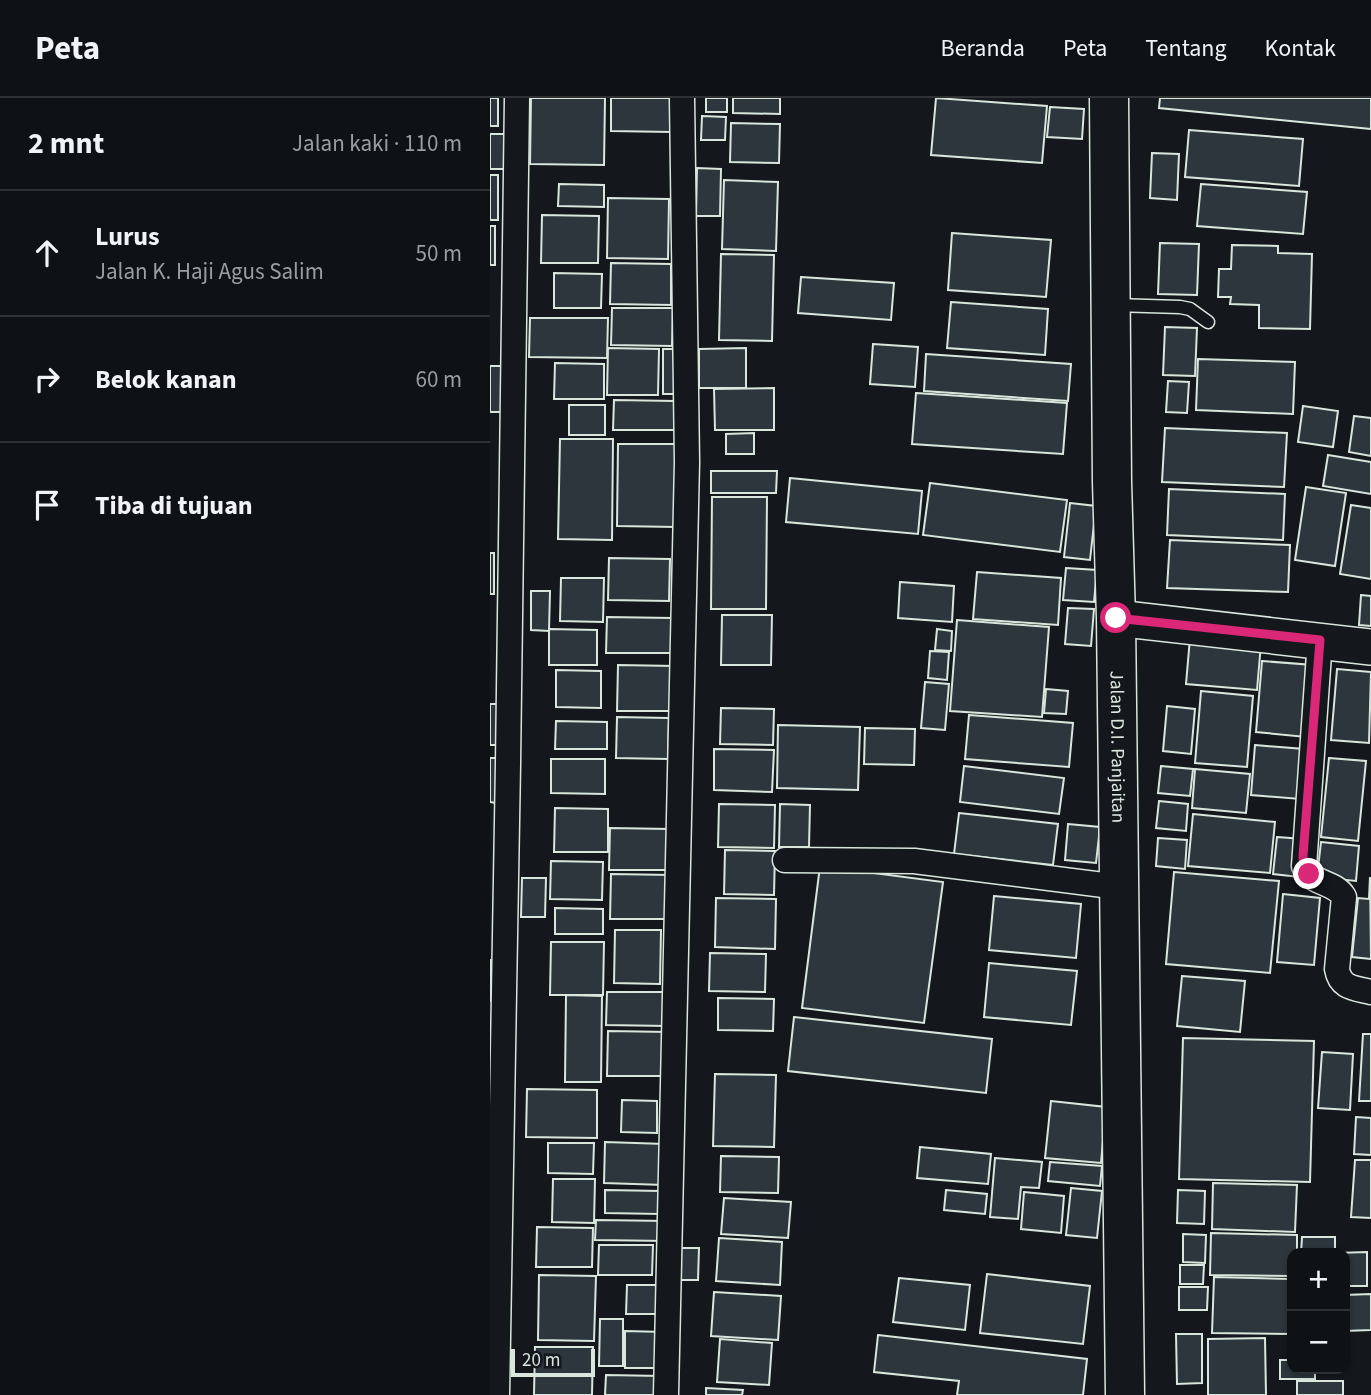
<!DOCTYPE html>
<html lang="id">
<head>
<meta charset="utf-8">
<style>
	body { margin:0; font-family:"Source Sans 3",sans-serif; background:#181b1e; color:#f1f3f6 }
	.controls { position:absolute; right:21px; bottom:21px; display:grid; overflow:hidden; border-radius:14px; box-shadow:0 2px 5px #0004 }
	.controls button { width:63px; height:63px; display:grid; place-items:center; padding:0; border:0; border-bottom:2px solid #2f3234; background:#0f1215; color:#f1f3f6; font:35px sans-serif }
	.scale { position:absolute; left:21px; bottom:18px; width:84px; box-sizing:border-box; padding-left:7px; border:4px solid #d8e6dc; border-top:0; font-size:19px; line-height:24px; white-space:nowrap; color:#d8e6dc; -webkit-text-stroke:5px #14181c; paint-order:stroke }
	.stop { position:absolute; width:21px; height:21px; margin:-16px; border:5px solid #db2777; border-radius:50%; background:#fff }
	.stop.end { background:#db2777; border-color:#fff; box-shadow:0 2px 7px #0008 }
	.list { margin:0; padding:0; list-style:none }
	h2 { display:flex; justify-content:space-between; align-items:center; height:91px; margin:0; padding:0 28px; font-size:30px }
	h2 small { font-size:23px; font-weight:400; color:#9b9ea0 }
	.list li { display:grid; grid-template-columns:46px 1fr auto; gap:21px; align-items:center; box-sizing:border-box; height:126px; padding:0 28px; border-top:2px solid #2f3234 }
	.list b { display:block; font-size:26px; white-space:nowrap }
	.list p { margin:0; font-size:23px; white-space:nowrap; color:#9b9ea0 }
	.list em { font-size:23px; font-style:normal; color:#9b9ea0 }
	.icon { flex:none; width:38px; height:38px; fill:none; stroke:currentColor; stroke-width:2; stroke-linecap:round; stroke-linejoin:round }
	.map { position:relative; flex:none; width:881px; height:1297px; overflow:hidden }
	header { display:flex; align-items:center; gap:42px; box-sizing:border-box; height:98px; padding:0 35px; background:#0f1215; border-bottom:2px solid #2f3234 }
	header strong { font-size:33px }
	nav { display:flex; gap:38px; margin-inline-start:auto; font-size:24px }
	main { display:flex }
	aside { flex:1; background:#0f1215 }
	.map>svg:first-child { display:block }
	.building { fill:#2c363c; stroke:#d8e6dc; stroke-width:2 }
	.lines { fill:none; stroke-linecap:round; stroke-linejoin:round }
	.lane-casing { stroke:#d8e6dc; stroke-width:15 }
	.street-casing { stroke:#d8e6dc; stroke-width:27 }
	.secondary-casing { stroke:#d8e6dc; stroke-width:38 }
	.highway-casing { stroke:#d8e6dc; stroke-width:41 }
	.lane { stroke:#14181c; stroke-width:12 }
	.street { stroke:#14181c; stroke-width:24 }
	.secondary { stroke:#14181c; stroke-width:35 }
	.highway { stroke:#14181c; stroke-width:38 }
	.route { stroke:#db2777; stroke-width:9 }
	.labels { text-anchor:middle; dominant-baseline:central; stroke-width:5; stroke-linejoin:round; paint-order:stroke }
	.street-label { font-size:19px; fill:#d8e6dc; stroke:#14181c }
</style>
</head>
<body>
<header>
<strong>Peta</strong>
<nav><a>Beranda</a><a>Peta</a><a>Tentang</a><a>Kontak</a></nav>
</header>
<main>
<aside>
<h2>2 mnt<small>Jalan kaki · 110 m</small></h2>
<ul class="list">
<li><svg class="icon" aria-label="ahead" viewBox="0 0 24 24"><path d="M12 20V5M6 11l6-6 6 6"/></svg><div><b>Lurus</b><p>Jalan K. Haji Agus Salim</p></div><em>50 m</em></li>
<li><svg class="icon" aria-label="right" viewBox="0 0 24 24"><path d="M7 20v-9h11M14 6l5 5-5 5"/></svg><div><b>Belok kanan</b></div><em>60 m</em></li>
<li><svg class="icon" aria-label="arrive" viewBox="0 0 24 24"><path d="M6 21V4h12l-3 4 3 4H6"/></svg><div><b>Tiba di tujuan</b></div></li>
</ul>
</aside>
<div class="map">
<svg width="881" height="1297" viewBox="0 0 881 1297">
	<rect width="100%" height="100%" fill="#14181c"/>
	<!-- building -->
	<g class="building">
		<rect x="0" y="0" width="8" height="28"/>
		<path d="M41 0H115L114 67 40 66Z"/>
		<path d="M121 0H182L181 34 121 33Z"/>
		<rect x="216" y="0" width="21" height="14"/>
		<path d="M243 0H290V16L243 15Z"/>
		<path d="M446 0 557 8 552 65 441 57Z"/>
		<path d="M670 0H881V31L669 10Z"/>
		<path d="M560 9 594 11 592 41 557 39Z"/>
		<path d="M212 18 236 19 235 42H211Z"/>
		<path d="M241 25 290 26 289 65 240 64Z"/>
		<path d="M699 32 813 41 809 88 695 79Z"/>
		<path d="M0 36H17L16 71H0Z"/>
		<path d="M662 55 689 56 687 102 660 100Z"/>
		<path d="M207 70 231 71 230 118H206Z"/>
		<rect x="0" y="77" width="8" height="45"/>
		<path d="M234 82 288 84 286 153 232 151Z"/>
		<path d="M69 86 114 87V109L68 108Z"/>
		<path d="M711 86 817 94 813 136 707 128Z"/>
		<path d="M118 100 179 101 178 161 117 160Z"/>
		<path d="M52 117 109 118 108 165H51Z"/>
		<rect x="0" y="128" width="5" height="39"/>
		<path d="M462 135 561 142 556 199 458 192Z"/>
		<path d="M670 145 709 146 707 197 668 196Z"/>
		<path d="M742 147 788 148V155L822 156 820 231 769 230V207L740 206 741 199H728L729 171H741Z"/>
		<path d="M231 156 284 157 282 243 229 242Z"/>
		<path d="M121 165 181 166V207L120 206Z"/>
		<path d="M64 175 112 176 111 210H64Z"/>
		<path d="M311 179 404 185 401 222 308 215Z"/>
		<path d="M461 204 558 211 555 257 457 250Z"/>
		<path d="M122 210H183L182 248 121 247Z"/>
		<path d="M40 220H118L117 260 39 259Z"/>
		<path d="M675 229 707 230 705 278 673 277Z"/>
		<path d="M383 246 428 249 425 289 380 286Z"/>
		<path d="M118 250 169 251 168 297H117Z"/>
		<path d="M256 250V290H209V251Z"/>
		<path d="M173 251H193L192 296H173Z"/>
		<path d="M436 256 581 266 578 303 434 293Z"/>
		<path d="M708 261 805 264 803 316 706 312Z"/>
		<path d="M65 265 114 266V301H64Z"/>
		<path d="M0 268H17L16 314H0Z"/>
		<path d="M678 283 699 284 697 315 676 314Z"/>
		<path d="M284 290V332H225L224 291Z"/>
		<path d="M426 295 577 305 573 356 422 346Z"/>
		<path d="M124 302 185 303V332H123Z"/>
		<rect x="79" y="307" width="36" height="30"/>
		<path d="M813 308 848 313 843 349 808 344Z"/>
		<path d="M864 318 881 320V358L859 354Z"/>
		<path d="M675 330 797 335 794 389 672 384Z"/>
		<path d="M264 335V356H236V336Z"/>
		<path d="M70 341H123L122 442 68 441Z"/>
		<path d="M128 346H188L186 429 127 428Z"/>
		<path d="M838 357 881 364V396L833 388Z"/>
		<path d="M221 373H287L286 395H221Z"/>
		<path d="M300 380 432 393 428 436 296 424Z"/>
		<path d="M440 385 577 402 570 454 433 437Z"/>
		<path d="M816 389 856 395 845 468 805 462Z"/>
		<path d="M679 391 795 396 793 442 677 437Z"/>
		<path d="M222 399H277L276 511H221Z"/>
		<path d="M580 405 606 408 600 462 574 459Z"/>
		<path d="M861 407 881 410V481L850 476Z"/>
		<path d="M680 442 800 447 798 494 677 490Z"/>
		<rect x="0" y="455" width="4" height="41"/>
		<path d="M119 460 180 461 179 503 118 502Z"/>
		<path d="M576 470 607 472 604 504 573 502Z"/>
		<path d="M487 474 571 480 568 527 483 521Z"/>
		<path d="M71 480H114L113 524 70 523Z"/>
		<path d="M410 484 464 488 462 524 408 520Z"/>
		<path d="M41 493H60L59 533 41 532Z"/>
		<path d="M871 497 881 498V528L869 527Z"/>
		<path d="M578 510 604 511 601 548 575 546Z"/>
		<path d="M232 517H282L281 567H231Z"/>
		<path d="M117 519 182 520 181 555H116Z"/>
		<path d="M467 522 559 529 552 619 460 613Z"/>
		<path d="M59 531 107 532V567H59Z"/>
		<path d="M447 531 462 533 461 553 445 552Z"/>
		<path d="M700 540 771 546 767 592 696 586Z"/>
		<path d="M440 553 459 554 457 582 438 580Z"/>
		<path d="M772 563 823 567 816 639 766 634Z"/>
		<path d="M128 567 185 568 184 613H127Z"/>
		<path d="M847 571 881 574 879 645 841 642Z"/>
		<path d="M66 572 111 573V610L66 609Z"/>
		<path d="M435 584 459 586 455 632 431 630Z"/>
		<path d="M556 591 578 593 576 616 554 615Z"/>
		<path d="M711 593 763 598 757 669 705 665Z"/>
		<path d="M0 606H9L8 647H0Z"/>
		<path d="M677 608 705 611 701 656 673 653Z"/>
		<path d="M231 610 284 611 283 647 230 646Z"/>
		<path d="M479 617 583 625 579 669 475 661Z"/>
		<path d="M127 619 179 620 178 661 126 660Z"/>
		<path d="M66 623 117 624V651H65Z"/>
		<path d="M288 627 370 629 368 692 287 690Z"/>
		<path d="M375 630 425 631 424 667 374 666Z"/>
		<path d="M765 647 814 651 810 701 761 697Z"/>
		<path d="M224 651 284 652 282 694 224 692Z"/>
		<path d="M0 660H7L6 705 0 704Z"/>
		<path d="M839 660 876 663 868 743 831 739Z"/>
		<path d="M61 661H115V696L61 695Z"/>
		<path d="M474 668 574 680 569 716 470 704Z"/>
		<path d="M671 668 703 671 700 698 668 695Z"/>
		<path d="M705 671 760 676 756 715 702 710Z"/>
		<path d="M669 703 698 706 696 733 666 730Z"/>
		<path d="M229 706 285 707 284 750 228 749Z"/>
		<path d="M290 706 320 707 319 749H289Z"/>
		<path d="M65 710 118 711V754H64Z"/>
		<path d="M469 715 568 726 563 767 464 756Z"/>
		<path d="M703 716 785 724 780 775 698 768Z"/>
		<path d="M578 726 610 729 606 765 575 762Z"/>
		<path d="M120 730 180 731 179 772H119Z"/>
		<path d="M787 739 813 741 809 779 783 776Z"/>
		<path d="M668 740 697 742 695 771 666 768Z"/>
		<path d="M831 744 869 748 866 783 827 779Z"/>
		<path d="M235 752 285 753 284 797 234 796Z"/>
		<path d="M61 763 113 764 112 802 60 801Z"/>
		<path d="M330 768 453 784 434 925 312 910Z"/>
		<path d="M684 774 789 783 780 875 676 866Z"/>
		<path d="M121 776 182 777 181 821H120Z"/>
		<path d="M880 779 881 861 862 859 868 800 879 801Z"/>
		<path d="M32 780H56L55 819H31Z"/>
		<path d="M793 796 830 800 824 867 787 864Z"/>
		<path d="M504 798 591 806 586 860 499 852Z"/>
		<path d="M226 800 286 801 285 851 225 849Z"/>
		<path d="M65 810 113 811V836H65Z"/>
		<path d="M125 832H171L170 886 124 885Z"/>
		<path d="M61 844H114L113 897H60Z"/>
		<path d="M220 855 276 856 275 894 219 893Z"/>
		<rect x="0" y="862" width="10" height="41"/>
		<path d="M499 865 587 873 581 927 494 919Z"/>
		<path d="M692 878 755 883 750 934 687 928Z"/>
		<path d="M117 894H177V928L116 927Z"/>
		<path d="M76 897 112 898 111 984H75Z"/>
		<path d="M228 900 284 901 283 933 228 932Z"/>
		<path d="M304 919 502 941 496 995 298 973Z"/>
		<path d="M118 933 179 934V978H117Z"/>
		<path d="M873 936H881V1003H869Z"/>
		<path d="M693 940 824 943 820 1084 689 1081Z"/>
		<path d="M832 954 863 956 860 1012 828 1010Z"/>
		<path d="M225 976 286 977 284 1049 223 1048Z"/>
		<path d="M37 991 107 992V1040L36 1039Z"/>
		<path d="M132 1002 167 1003V1035L131 1034Z"/>
		<path d="M561 1003 616 1009 611 1065 555 1060Z"/>
		<path d="M866 1019 881 1020V1057L864 1056Z"/>
		<path d="M115 1044 175 1046 174 1087 114 1085Z"/>
		<path d="M58 1045H104L103 1076 58 1075Z"/>
		<path d="M430 1049 501 1056 498 1086 427 1080Z"/>
		<path d="M231 1058 289 1059 288 1095 230 1094Z"/>
		<path d="M505 1060 552 1064 549 1090 531 1089 528 1121 500 1119Z"/>
		<path d="M865 1062H881V1120L861 1119Z"/>
		<path d="M560 1064 612 1068 610 1088 558 1083Z"/>
		<path d="M63 1081H105L104 1125 62 1124Z"/>
		<path d="M723 1085 807 1087 805 1134 722 1131Z"/>
		<path d="M581 1090 612 1093 607 1140 576 1137Z"/>
		<path d="M115 1092 171 1093 170 1116 115 1115Z"/>
		<path d="M456 1092 497 1096 495 1116 454 1112Z"/>
		<path d="M688 1092 715 1093 714 1126 687 1125Z"/>
		<path d="M534 1094 574 1098 571 1135 531 1131Z"/>
		<path d="M234 1100 301 1104 298 1140 231 1136Z"/>
		<path d="M106 1122 178 1123 177 1143 105 1142Z"/>
		<path d="M47 1129 103 1130 102 1169H46Z"/>
		<path d="M721 1135 807 1137V1155H802V1178L720 1177Z"/>
		<path d="M693 1136 716 1137 715 1165 693 1164Z"/>
		<path d="M812 1139H845V1155H811Z"/>
		<path d="M229 1140 292 1144 290 1187 226 1183Z"/>
		<path d="M109 1147H163L162 1177H108Z"/>
		<path d="M191 1150H209L208 1182H190Z"/>
		<path d="M877 1154V1188H855V1155H845Z"/>
		<path d="M690 1167H714L713 1186H690Z"/>
		<path d="M497 1176 600 1188 593 1246 490 1235Z"/>
		<path d="M49 1177 106 1178 104 1243 48 1242Z"/>
		<path d="M724 1179 802 1181V1236L722 1235Z"/>
		<path d="M409 1180 480 1187 475 1232 403 1224Z"/>
		<path d="M137 1187H169V1216H136Z"/>
		<path d="M689 1189H718L717 1212H689Z"/>
		<path d="M224 1194 291 1198 288 1242 221 1238Z"/>
		<path d="M881 1196V1232L855 1233V1197Z"/>
		<path d="M110 1221H133V1268H109Z"/>
		<path d="M135 1233 174 1234 173 1270H135Z"/>
		<path d="M686 1236H712V1285L687 1286Z"/>
		<path d="M388 1237 597 1261 593 1297H467L469 1283 384 1274Z"/>
		<path d="M775 1240 776 1297H718V1241Z"/>
		<path d="M230 1241 282 1245 279 1287 227 1284Z"/>
		<path d="M45 1249H103L102 1297H44Z"/>
		<path d="M790 1262H802V1271H825V1281H790Z"/>
		<path d="M116 1277 172 1278V1297H115Z"/>
		<rect x="807" y="1283" width="46" height="14"/>
		<path d="M216 1290 253 1292 252 1297H216Z"/>
	</g>
	<g class="lines">
		<defs>
			<path id="lane" d="M624 207 690 209 700 211 718 224"/>
			<g id="street">
				<path d="M830 542 814 768C821 787 845 783 854 799L847 871C850 890 864 890 881 894"/>
				<path d="M295 762 424 763 629 789"/>
				<path d="M7 1297 18 666 27 0"/>
				<path d="M176 1297 197 364 192 0"/>
			</g>
			<path id="secondary" d="M626 520 881 549"/>
			<g id="highway">
				<path id="s1" d="M619 0 622 384 626 520 635 1297"/>
			</g>
		</defs>
		<!-- lane casing -->
		<use href="#lane" class="lane-casing"/>
		<!-- street casing -->
		<use href="#street" class="street-casing"/>
		<!-- secondary casing -->
		<use href="#secondary" class="secondary-casing"/>
		<!-- highway casing -->
		<use href="#highway" class="highway-casing"/>
		<!-- lane -->
		<use href="#lane" class="lane"/>
		<!-- street -->
		<use href="#street" class="street"/>
		<!-- secondary -->
		<use href="#secondary" class="secondary"/>
		<!-- highway -->
		<use href="#highway" class="highway"/>
	</g>
	<g class="lines">
		<!-- route -->
		<path class="route" d="M626 520 830 542 813 758 814 768 819 776"/>
	</g>
	<g class="labels">
		<!-- street labels -->
		<g class="street-label">
			<text stroke="none"><textPath href="#s1" startOffset="649">Jalan D.I. Panjaitan</textPath></text>
		</g>
	</g>
</svg>
<div class="controls">
<button>+</button>
<button>−</button>
</div>
<div class="scale">20 m</div>
<div class="stop" style="left:626px;top:520px"></div>
<div class="stop end" style="left:819px;top:776px"></div>
</div>
</main>
</body>
</html>
